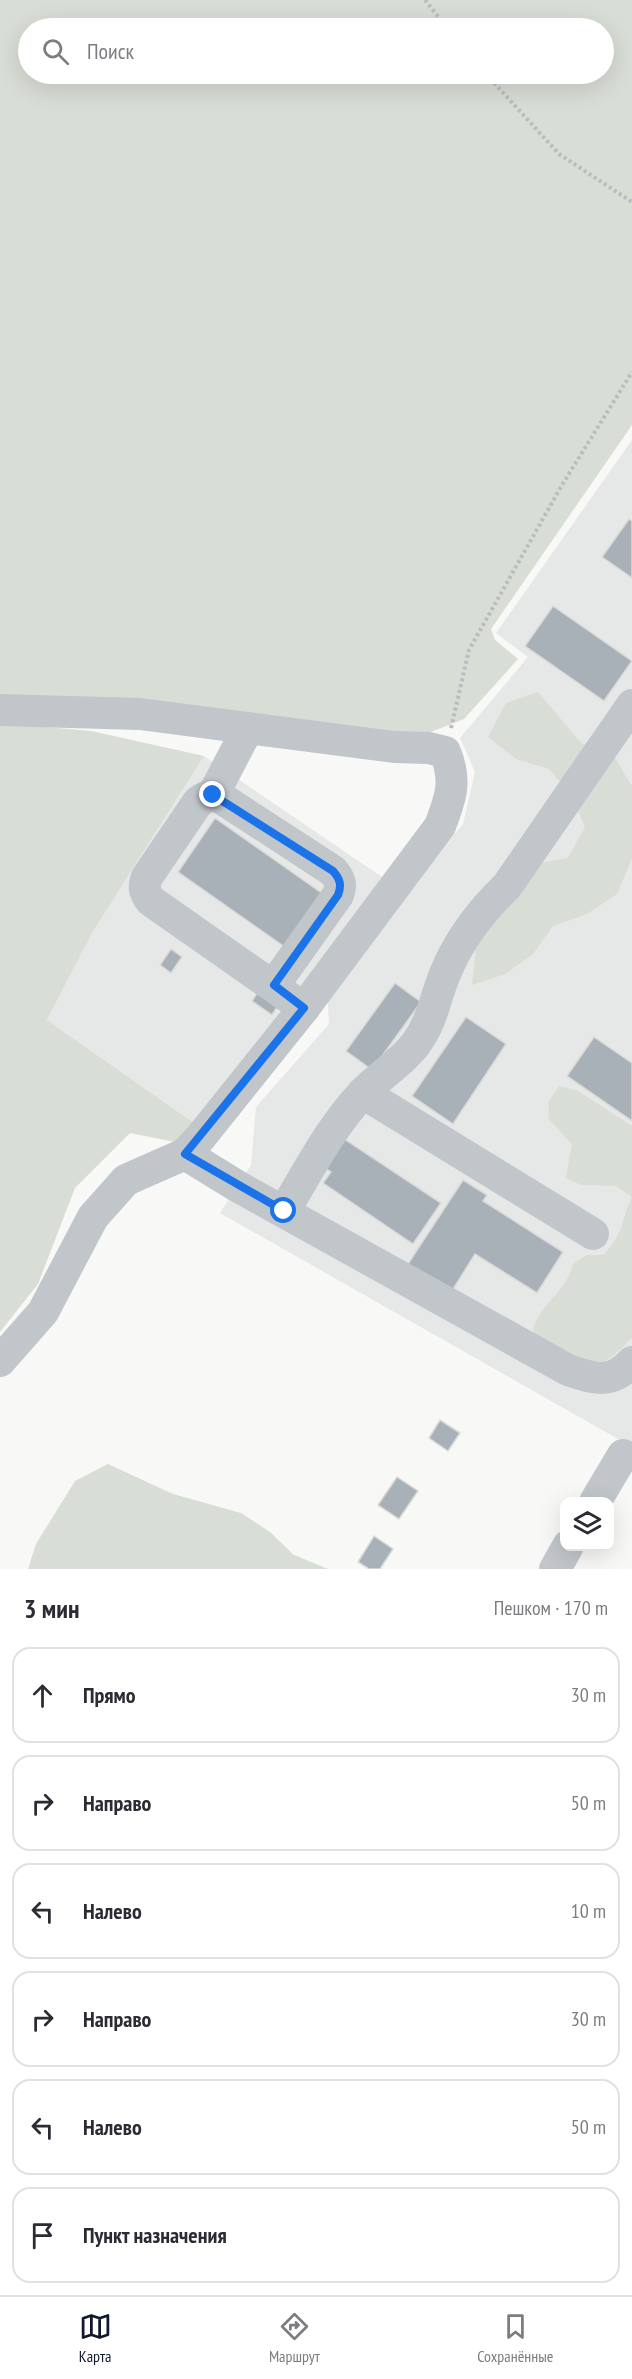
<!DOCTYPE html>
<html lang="ru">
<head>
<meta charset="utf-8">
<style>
	body { margin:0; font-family:"PT Sans Narrow",sans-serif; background:#f7f7f7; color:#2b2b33 }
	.controls { position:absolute; right:18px; bottom:18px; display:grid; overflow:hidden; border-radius:12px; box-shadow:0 6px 24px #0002 }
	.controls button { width:54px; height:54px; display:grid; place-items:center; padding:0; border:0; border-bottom:2px solid #e1e1e2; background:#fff; color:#2b2b33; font:30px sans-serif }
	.stop { position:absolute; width:18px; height:18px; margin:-14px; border:4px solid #1a73e8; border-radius:50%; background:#fff }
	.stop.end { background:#1a73e8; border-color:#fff; box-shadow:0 2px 6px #0008 }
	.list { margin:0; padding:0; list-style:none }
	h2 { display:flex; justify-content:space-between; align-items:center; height:78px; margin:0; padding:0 24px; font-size:26px }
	h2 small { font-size:20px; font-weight:400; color:#7c7c81 }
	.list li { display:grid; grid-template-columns:39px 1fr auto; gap:18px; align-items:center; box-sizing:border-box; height:96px; margin:0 12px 12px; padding:0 12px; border:2px solid #e1e1e2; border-radius:18px }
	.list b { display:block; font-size:22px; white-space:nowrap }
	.list em { font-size:20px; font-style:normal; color:#7c7c81 }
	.icon { flex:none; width:33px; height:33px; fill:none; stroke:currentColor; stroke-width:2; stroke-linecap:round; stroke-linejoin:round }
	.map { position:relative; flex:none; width:632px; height:1569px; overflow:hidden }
	.search { position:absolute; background:#fff; box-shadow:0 6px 24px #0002; left:18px; right:18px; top:18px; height:66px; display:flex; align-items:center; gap:15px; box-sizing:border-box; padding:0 21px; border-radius:33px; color:#7c7c81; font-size:22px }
	.sheet { height:726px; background:#fff }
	nav { display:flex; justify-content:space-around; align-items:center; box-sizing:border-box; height:84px; border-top:2px solid #e1e1e2; background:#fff; font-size:16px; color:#7c7c81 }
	nav a { display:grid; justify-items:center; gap:3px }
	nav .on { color:#111827 }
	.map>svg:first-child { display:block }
	.built { fill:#e6e7e7 }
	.green { fill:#d8ddd5; fill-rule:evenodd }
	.building { fill:#a8b1b7; stroke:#dadad8; stroke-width:1.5 }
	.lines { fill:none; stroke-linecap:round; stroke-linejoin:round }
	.path { stroke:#b9bdc0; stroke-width:4; stroke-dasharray:3 3; stroke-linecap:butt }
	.minor { stroke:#c1c6ca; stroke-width:32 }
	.route { stroke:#1a73e8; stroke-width:8 }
</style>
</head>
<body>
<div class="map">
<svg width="632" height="1569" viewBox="0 0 632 1569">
	<rect width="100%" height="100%" fill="#f8f8f6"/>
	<!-- built -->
	<g class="built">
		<path d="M632 440V1447L220 1213 251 1165 256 1107 329 1024 327 985 463 824 475 772 460 738 528 657 496 633Z"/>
		<path d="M204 756 388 881 194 1123 47 1020 92 933Z"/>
	</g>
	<!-- green -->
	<g class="green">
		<path d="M0 0H632V425L491 629 495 640 518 659 464 719 423 735 0 697ZM28 28H604V74H28Z"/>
		<path d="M538 692 581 743 612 753 632 786V858L617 894 587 914 553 926 533 954 505 974 472 985 476 949 510 890 534 864 568 858 585 827 571 795 549 769 516 759 488 737 506 703Z"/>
		<path d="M0 723 91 731 204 756 92 933 47 1020 194 1123 175 1142 130 1133 75 1188 38 1284 0 1332Z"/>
		<path d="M559 1086 578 1091 632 1126V1338C623 1346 611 1361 598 1363 575 1367 550 1350 532 1338 535 1304 564 1298 573 1264L587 1255H603C625 1233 620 1222 632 1197L616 1186 581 1185 566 1178 572 1144 548 1118 549 1101Z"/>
		<path d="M108 1464 173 1494 241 1513 270 1532 294 1555 328 1569H28L36 1544 75 1481Z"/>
	</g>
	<!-- building -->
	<g class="building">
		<path d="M629 519 632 521V578L602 557Z"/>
		<path d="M553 606 632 661 604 701 525 646Z"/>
		<path d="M215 818 326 896 289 950 178 872Z"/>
		<path d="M171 949 182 957 171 973 160 965Z"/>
		<path d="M395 983 421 1002 372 1070 346 1051Z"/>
		<path d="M259 990 279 1004 272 1015 252 1001Z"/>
		<path d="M466 1017 506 1044 453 1124 412 1096Z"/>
		<path d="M594 1037 632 1063V1121L567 1076Z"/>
		<path d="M343 1138 441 1203 413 1244 323 1183 331 1172 323 1167Z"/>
		<path d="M463 1180 487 1195 483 1201 563 1252 537 1293 475 1254 447 1299 404 1270Z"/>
		<path d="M440 1420 460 1433 448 1451 429 1438Z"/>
		<path d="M397 1477 418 1491 399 1519 378 1505Z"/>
		<path d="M374 1536 393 1549 380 1569H369L358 1562Z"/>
	</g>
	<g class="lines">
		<!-- path -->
		<g class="path">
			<path d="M425 0 447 28"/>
			<path d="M486 74 559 154 632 202"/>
			<path d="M451 728 469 650 562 485 632 372"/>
		</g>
		<!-- minor -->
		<g class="minor">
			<path d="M0 710 140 714 394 747 429 748 445 752C457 781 451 797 440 826L304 1008 200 1138 185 1154 126 1180 93 1217 43 1312 0 1361"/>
			<path d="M213 795 248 728"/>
			<path d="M274 985 338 895C342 885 340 879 333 871L221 798C211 794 206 796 198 802L147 877C143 887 144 892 151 901L304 1008"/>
			<path d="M363 1093 593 1234"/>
			<path d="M185 1154 237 1186 568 1370C594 1379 611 1385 632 1362"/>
			<path d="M284 1211C308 1172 330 1128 362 1094 379 1076 400 1064 415 1045 433 1021 434 1000 445 974 459 939 481 911 507 886L632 705"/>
			<path d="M595 1502 623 1455"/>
			<path d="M555 1569 568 1546"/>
		</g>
	</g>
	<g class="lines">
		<!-- route -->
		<path class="route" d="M213 795 333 871C340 879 342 885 338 895L274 985 304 1008 185 1154 284 1211"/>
	</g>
</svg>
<div class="controls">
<button><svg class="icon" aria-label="layers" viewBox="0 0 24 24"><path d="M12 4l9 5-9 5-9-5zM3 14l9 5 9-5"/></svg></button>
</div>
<div class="stop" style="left:284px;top:1211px"></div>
<div class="stop end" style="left:213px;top:795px"></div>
<div class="search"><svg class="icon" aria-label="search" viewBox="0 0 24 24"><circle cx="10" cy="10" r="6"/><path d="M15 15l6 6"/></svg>Поиск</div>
</div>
<section class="sheet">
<h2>3 мин<small>Пешком · 170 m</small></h2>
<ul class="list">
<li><svg class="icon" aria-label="ahead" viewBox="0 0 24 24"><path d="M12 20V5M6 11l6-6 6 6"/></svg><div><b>Прямо</b></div><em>30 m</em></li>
<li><svg class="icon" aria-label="right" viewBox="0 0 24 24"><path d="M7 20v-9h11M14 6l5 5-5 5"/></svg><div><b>Направо</b></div><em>50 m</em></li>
<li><svg class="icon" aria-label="left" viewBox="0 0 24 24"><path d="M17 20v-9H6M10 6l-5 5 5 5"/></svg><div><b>Налево</b></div><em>10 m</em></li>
<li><svg class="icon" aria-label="right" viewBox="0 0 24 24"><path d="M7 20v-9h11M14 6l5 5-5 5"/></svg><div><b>Направо</b></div><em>30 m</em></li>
<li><svg class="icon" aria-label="left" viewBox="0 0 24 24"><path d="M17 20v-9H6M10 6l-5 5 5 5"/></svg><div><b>Налево</b></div><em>50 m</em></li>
<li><svg class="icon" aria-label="arrive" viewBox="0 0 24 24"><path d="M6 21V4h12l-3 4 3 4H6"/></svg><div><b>Пункт назначения</b></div></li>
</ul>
</section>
<nav>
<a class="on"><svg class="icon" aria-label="map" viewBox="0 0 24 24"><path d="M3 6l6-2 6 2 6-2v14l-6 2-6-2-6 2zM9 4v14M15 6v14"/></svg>Карта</a>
<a><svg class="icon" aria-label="directions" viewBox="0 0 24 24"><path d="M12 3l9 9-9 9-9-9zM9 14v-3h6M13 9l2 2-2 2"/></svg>Маршрут</a>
<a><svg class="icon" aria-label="saved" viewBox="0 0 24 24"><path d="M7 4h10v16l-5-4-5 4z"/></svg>Сохранённые</a>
</nav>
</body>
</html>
